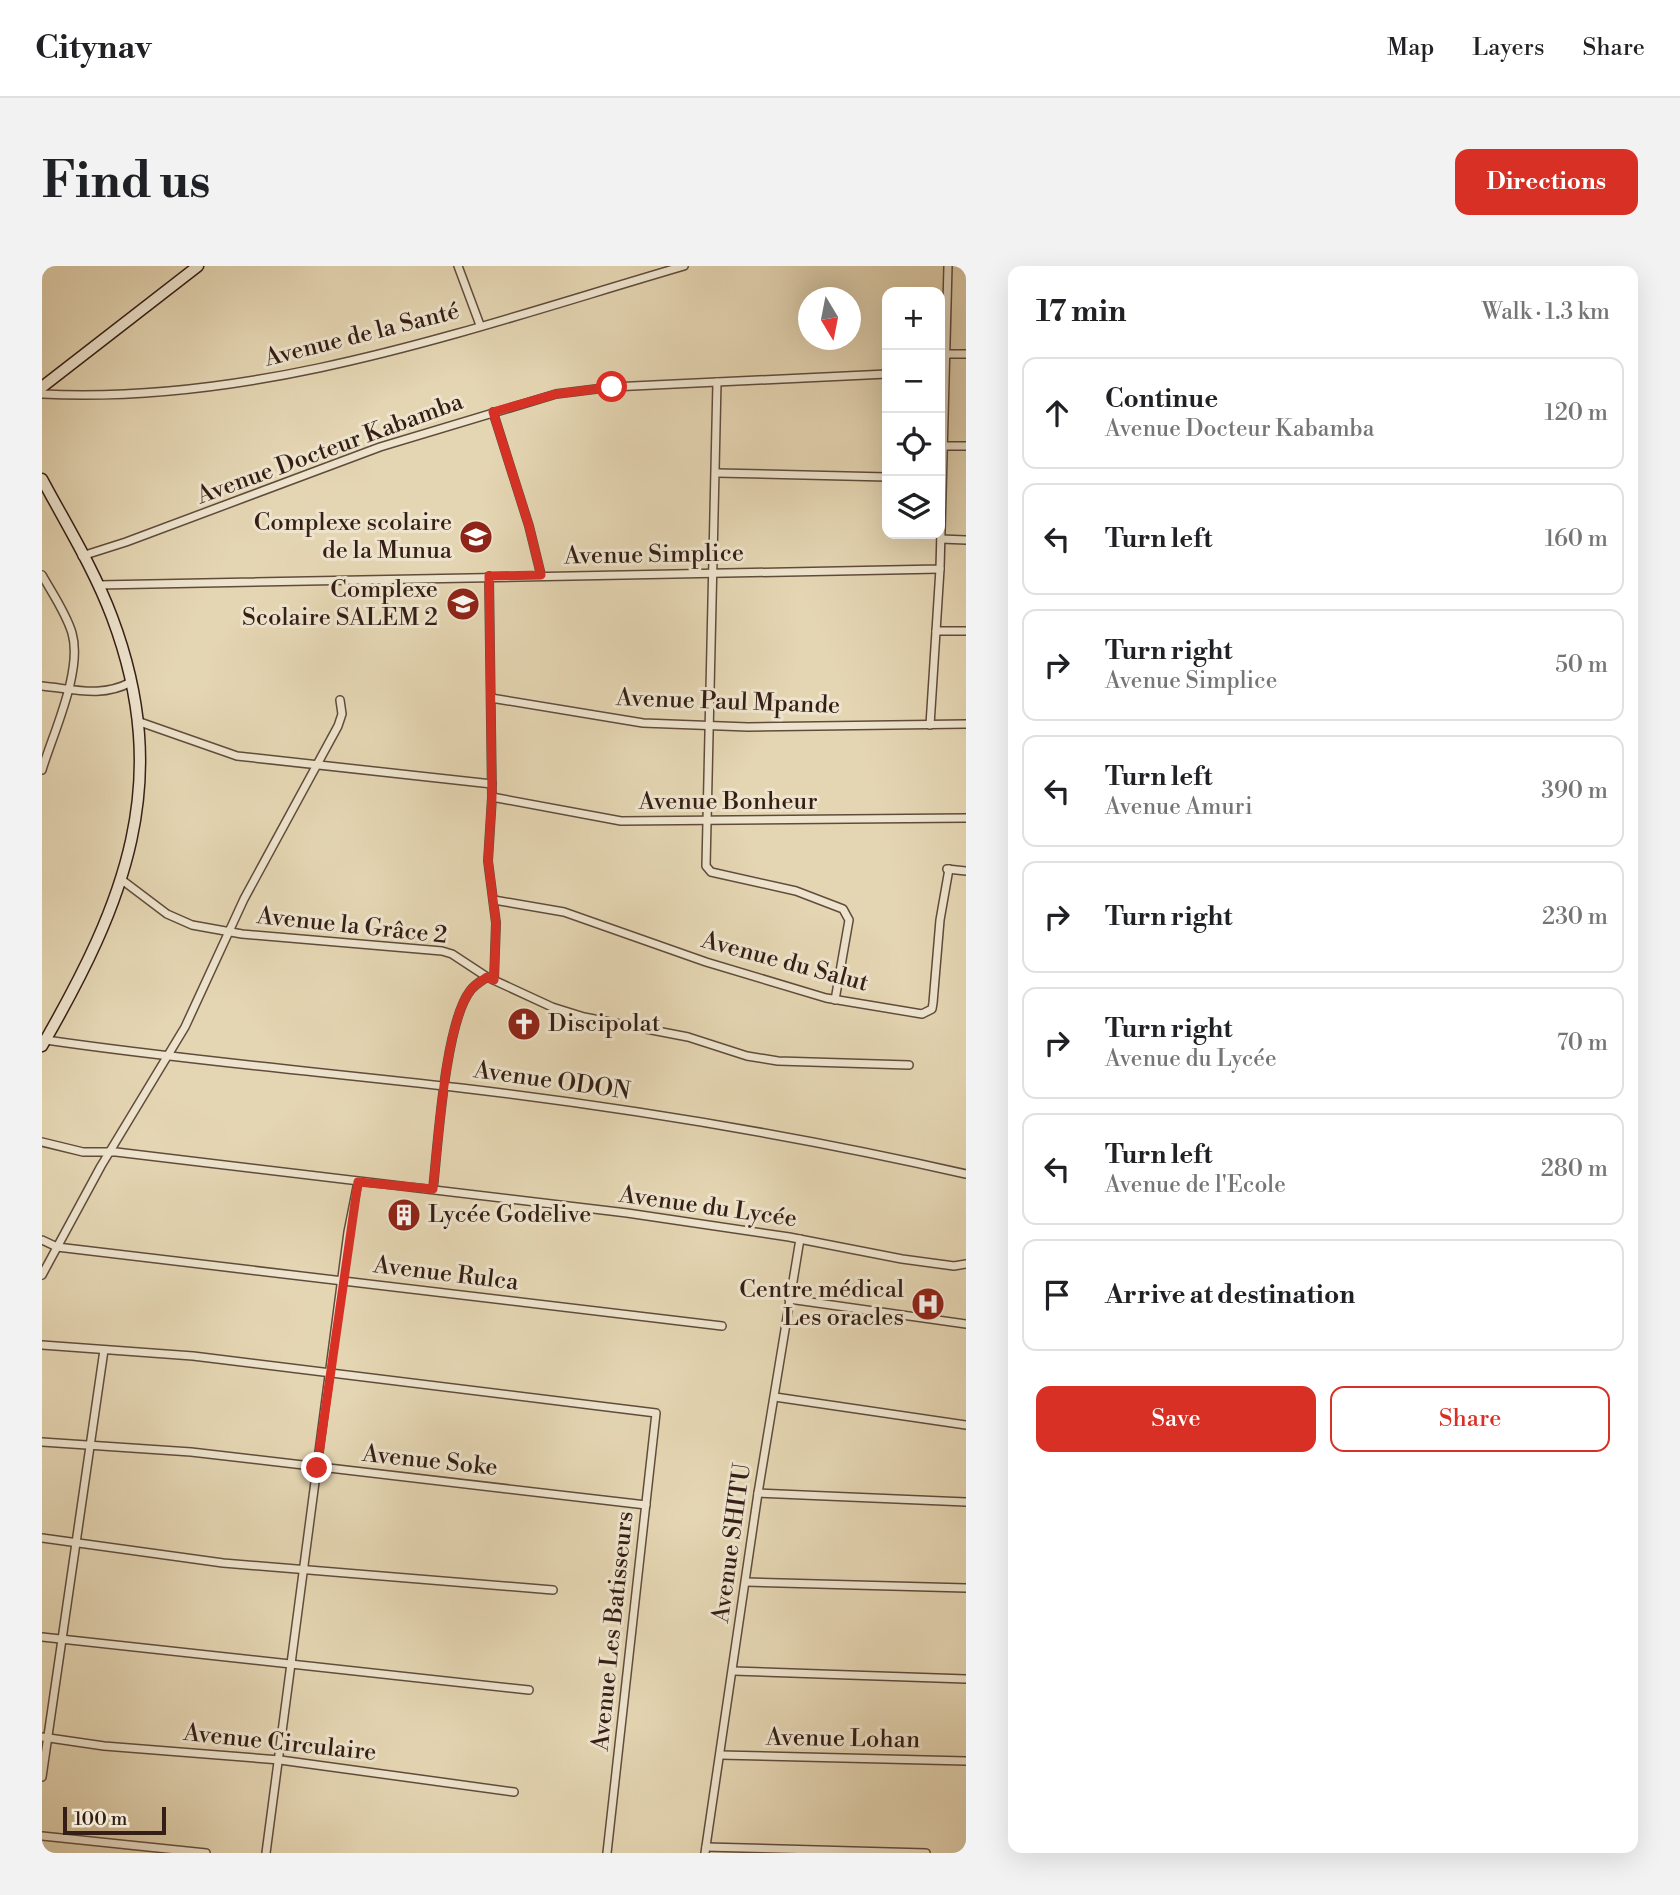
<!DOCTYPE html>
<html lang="en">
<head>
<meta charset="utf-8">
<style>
	body { margin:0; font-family:"Libre Bodoni",serif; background:#f2f2f2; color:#202124 }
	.controls { position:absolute; right:21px; top:21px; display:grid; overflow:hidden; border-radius:14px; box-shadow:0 7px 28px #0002 }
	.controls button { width:63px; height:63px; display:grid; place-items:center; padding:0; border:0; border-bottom:2px solid #e0e0e0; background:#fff; color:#202124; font:35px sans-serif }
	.compass { position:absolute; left:756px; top:21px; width:63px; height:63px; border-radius:50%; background:#fff; box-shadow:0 7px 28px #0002; rotate:170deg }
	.scale { position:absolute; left:21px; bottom:18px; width:103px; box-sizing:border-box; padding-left:7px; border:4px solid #341e15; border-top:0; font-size:19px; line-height:24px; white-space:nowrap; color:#341e15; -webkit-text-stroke:5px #eee4ce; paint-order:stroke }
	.stop { position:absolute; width:21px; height:21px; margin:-16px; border:5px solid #d93025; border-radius:50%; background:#fff }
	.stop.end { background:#d93025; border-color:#fff; box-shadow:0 2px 7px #0008 }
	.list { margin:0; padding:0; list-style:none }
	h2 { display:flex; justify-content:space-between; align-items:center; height:91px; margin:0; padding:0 28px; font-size:30px }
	h2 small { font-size:23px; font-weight:400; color:#757577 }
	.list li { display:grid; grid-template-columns:46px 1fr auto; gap:21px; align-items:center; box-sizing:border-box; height:112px; margin:0 14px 14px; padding:0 14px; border:2px solid #e0e0e0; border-radius:14px }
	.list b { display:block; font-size:26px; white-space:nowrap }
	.list p { margin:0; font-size:23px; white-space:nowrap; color:#757577 }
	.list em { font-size:23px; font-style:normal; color:#757577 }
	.actions { display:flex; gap:14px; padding:21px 28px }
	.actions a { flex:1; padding:16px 0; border:2px solid #d93025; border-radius:14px; text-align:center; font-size:24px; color:#d93025 }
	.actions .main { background:#d93025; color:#fff }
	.icon { flex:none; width:38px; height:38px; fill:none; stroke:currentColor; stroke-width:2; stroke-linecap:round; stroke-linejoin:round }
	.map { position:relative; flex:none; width:924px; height:1587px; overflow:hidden; border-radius:14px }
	header { display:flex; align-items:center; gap:42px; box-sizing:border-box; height:98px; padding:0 35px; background:#fff; border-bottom:2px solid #e0e0e0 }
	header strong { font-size:33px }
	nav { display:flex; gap:38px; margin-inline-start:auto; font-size:24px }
	.intro { display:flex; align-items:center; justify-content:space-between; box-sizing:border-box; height:168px; padding:0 42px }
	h1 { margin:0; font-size:49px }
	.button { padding:18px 32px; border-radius:14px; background:#d93025; color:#fff; font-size:24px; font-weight:700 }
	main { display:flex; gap:42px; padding:0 42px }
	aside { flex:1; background:#fff; border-radius:14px; box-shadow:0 7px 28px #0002 }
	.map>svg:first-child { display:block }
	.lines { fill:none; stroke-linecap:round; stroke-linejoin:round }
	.street-casing { stroke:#604c3c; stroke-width:10 }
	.secondary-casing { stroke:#341e15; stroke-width:13 }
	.street { stroke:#eee4ce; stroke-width:7 }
	.secondary { stroke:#eee4ce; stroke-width:10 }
	.route { stroke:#d93025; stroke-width:9 }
	.labels { text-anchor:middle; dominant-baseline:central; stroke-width:6; stroke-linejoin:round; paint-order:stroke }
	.street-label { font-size:24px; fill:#341e15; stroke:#eee4ce }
	.poi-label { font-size:24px; fill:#341e15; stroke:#eee4ce; text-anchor:end }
</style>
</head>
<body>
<header>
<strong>Citynav</strong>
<nav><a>Map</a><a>Layers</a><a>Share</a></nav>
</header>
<div class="intro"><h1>Find us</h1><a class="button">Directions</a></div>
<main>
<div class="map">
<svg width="924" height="1587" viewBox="0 0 924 1587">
	<rect width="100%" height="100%" fill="#e5d6b3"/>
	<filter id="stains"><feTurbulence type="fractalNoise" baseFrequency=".00286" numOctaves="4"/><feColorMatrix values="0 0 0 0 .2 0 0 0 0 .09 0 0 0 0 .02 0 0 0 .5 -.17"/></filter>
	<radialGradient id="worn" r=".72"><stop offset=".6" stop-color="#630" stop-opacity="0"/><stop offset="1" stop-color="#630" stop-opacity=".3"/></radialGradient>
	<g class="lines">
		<defs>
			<g id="street">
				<path d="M416 0 438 59"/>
				<path d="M903 88H924"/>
				<path d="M675 116 664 600 669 606 754 625 801 643 807 654 793 734"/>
				<path d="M0 128C220 139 433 61 642 0"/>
				<path d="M451 146 487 260 499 309"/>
				<path d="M901 180H924"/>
				<path d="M675 207 845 211"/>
				<path d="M899 273 924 274"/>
				<path d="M40 290 84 276 338 181 514 128 570 121 845 108"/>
				<path d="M0 309C10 327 24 347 30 367 41 405 11 467 0 504"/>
				<path d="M447 310 450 531 446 595 454 657 452 714"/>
				<path d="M56 319 898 303 906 0"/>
				<path d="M894 365H924"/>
				<path d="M0 420C32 423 60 432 89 416"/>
				<path d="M449 432 601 457 706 461 924 458"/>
				<path d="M95 455 195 490 450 518"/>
				<path d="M888 459 898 303"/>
				<path d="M450 531 579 555 924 552"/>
				<path d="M905 603 924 605"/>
				<path d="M80 614 125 648 150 659 200 668 400 685 410 688 445 711 510 741 542 751 646 771 705 790 736 795 867 799"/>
				<path d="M452 634 522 646 664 696 784 732 880 748 890 743 891 737 898 654 907 603"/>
				<path d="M4 774C141 794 280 806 419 822 588 842 757 870 924 908"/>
				<path d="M0 876 41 886H74L585 947 747 971 860 993 912 1000 924 998"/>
				<path d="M391 923C396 878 403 758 428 725 432 719 439 715 445 711"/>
				<path d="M0 974 15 981 680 1060"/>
				<path d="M0 1009 59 900 143 761 202 633 296 460 300 448 298 434"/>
				<path d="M747 1033 924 1058"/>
				<path d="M0 1079 151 1090 614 1147 565 1587"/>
				<path d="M733 1131 924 1159"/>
				<path d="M0 1176 149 1186 604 1239"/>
				<path d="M716 1227 924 1236"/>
				<path d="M0 1272 181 1297 511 1324"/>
				<path d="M704 1316 924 1322"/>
				<path d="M0 1371 487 1424"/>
				<path d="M691 1405 924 1413"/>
				<path d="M0 1471 62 1480 238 1494 472 1526"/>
				<path d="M678 1489 924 1495"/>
				<path d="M0 1511 62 1084"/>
				<path d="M0 1570 164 1587"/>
				<path d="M664 1581 884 1587"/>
				<path d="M224 1587 306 966 316 916"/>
				<path d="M663 1587 716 1227 758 973"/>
			</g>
			<g id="secondary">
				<path d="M0 121 156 0"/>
				<path d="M0 213C24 258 52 303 70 351 132 516 83 636 0 780"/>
			</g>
		</defs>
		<!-- street casing -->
		<use href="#street" class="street-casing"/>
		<!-- secondary casing -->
		<use href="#secondary" class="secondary-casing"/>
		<!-- street -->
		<use href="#street" class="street"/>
		<!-- secondary -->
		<use href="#secondary" class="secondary"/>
	</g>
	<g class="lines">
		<!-- route -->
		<path class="route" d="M275 1202 316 916 391 923C396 878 403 758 428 725 432 719 439 715 445 711L452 714 454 657 446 594 450 531 447 310 499 309 487 260 451 146 514 128 570 121"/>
	</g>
	<!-- icons -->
	<defs>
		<symbol id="school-disc" viewBox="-11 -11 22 22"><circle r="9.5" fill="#8f2418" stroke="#eee4ce"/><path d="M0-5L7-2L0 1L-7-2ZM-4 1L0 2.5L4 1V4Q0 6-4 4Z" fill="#fff"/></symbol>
		<symbol id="church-disc" viewBox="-11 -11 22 22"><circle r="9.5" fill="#8f2418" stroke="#eee4ce"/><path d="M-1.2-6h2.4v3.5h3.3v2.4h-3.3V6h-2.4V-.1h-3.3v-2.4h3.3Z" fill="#fff"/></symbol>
		<symbol id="building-disc" viewBox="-11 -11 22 22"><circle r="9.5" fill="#8f2418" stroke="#eee4ce"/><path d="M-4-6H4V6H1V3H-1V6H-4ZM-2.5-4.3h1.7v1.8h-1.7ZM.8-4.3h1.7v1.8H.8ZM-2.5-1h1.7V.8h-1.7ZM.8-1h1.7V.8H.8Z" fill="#fff"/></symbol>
		<symbol id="hospital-disc" viewBox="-11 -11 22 22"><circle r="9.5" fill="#8f2418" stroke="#eee4ce"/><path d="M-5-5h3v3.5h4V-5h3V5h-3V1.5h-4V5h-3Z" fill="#fff"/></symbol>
	</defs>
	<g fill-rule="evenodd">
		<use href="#school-disc" x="415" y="252" width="38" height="38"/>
		<use href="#school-disc" x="402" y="319" width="38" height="38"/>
		<use href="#church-disc" x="463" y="739" width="38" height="38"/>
		<use href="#building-disc" x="343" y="930" width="38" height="38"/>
		<use href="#hospital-disc" x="867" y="1019" width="38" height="38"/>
	</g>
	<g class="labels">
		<!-- street labels -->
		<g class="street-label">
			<text transform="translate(320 69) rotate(-14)">Avenue de la Santé</text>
			<text transform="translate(288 183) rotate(-20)">Avenue Docteur Kabamba</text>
			<text transform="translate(612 289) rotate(-1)">Avenue Simplice</text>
			<text transform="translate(686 436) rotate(2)">Avenue Paul Mpande</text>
			<text x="686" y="536">Avenue Bonheur</text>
			<text transform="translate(310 660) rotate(6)">Avenue la Grâce 2</text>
			<text transform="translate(743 696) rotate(15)">Avenue du Salut</text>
			<text transform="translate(510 815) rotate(8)">Avenue ODON</text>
			<text transform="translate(666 941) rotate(8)">Avenue du Lycée</text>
			<text transform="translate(404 1008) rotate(7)">Avenue Rulca</text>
			<text transform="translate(388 1195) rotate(6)">Avenue Soke</text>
			<text transform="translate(690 1277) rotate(-82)">Avenue SHITU</text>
			<text transform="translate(571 1365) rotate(-84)">Avenue Les Batisseurs</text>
			<text transform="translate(801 1473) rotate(1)">Avenue Lohan</text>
			<text transform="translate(238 1477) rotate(6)">Avenue Circulaire</text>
		</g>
		<!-- poi labels -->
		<g class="poi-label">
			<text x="410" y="257">Complexe scolaire<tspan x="410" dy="28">de la Munua</tspan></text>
			<text x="396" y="324">Complexe<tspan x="396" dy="28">Scolaire SALEM 2</tspan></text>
			<text x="506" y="758" text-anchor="start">Discipolat</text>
			<text x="386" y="949" text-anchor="start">Lycée Godelive</text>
			<text x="862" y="1024">Centre médical<tspan x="862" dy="28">Les oracles</tspan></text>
		</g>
	</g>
	<rect width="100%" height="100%" filter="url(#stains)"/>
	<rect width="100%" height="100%" fill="url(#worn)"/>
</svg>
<div class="controls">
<button>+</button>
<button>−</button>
<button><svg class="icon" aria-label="locate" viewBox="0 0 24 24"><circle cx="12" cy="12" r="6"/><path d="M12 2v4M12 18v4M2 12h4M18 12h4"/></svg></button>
<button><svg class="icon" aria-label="layers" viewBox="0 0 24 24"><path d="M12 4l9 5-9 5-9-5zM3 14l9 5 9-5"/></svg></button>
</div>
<svg class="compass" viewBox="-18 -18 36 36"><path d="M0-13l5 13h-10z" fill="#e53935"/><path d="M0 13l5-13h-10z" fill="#757577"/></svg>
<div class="scale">100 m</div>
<div class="stop" style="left:570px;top:121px"></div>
<div class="stop end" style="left:275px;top:1202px"></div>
</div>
<aside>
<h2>17 min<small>Walk · 1.3 km</small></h2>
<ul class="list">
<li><svg class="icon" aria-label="ahead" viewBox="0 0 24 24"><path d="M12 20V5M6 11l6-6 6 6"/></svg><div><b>Continue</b><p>Avenue Docteur Kabamba</p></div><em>120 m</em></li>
<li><svg class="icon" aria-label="left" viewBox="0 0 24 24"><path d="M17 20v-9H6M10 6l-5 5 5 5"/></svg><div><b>Turn left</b></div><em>160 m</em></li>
<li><svg class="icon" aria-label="right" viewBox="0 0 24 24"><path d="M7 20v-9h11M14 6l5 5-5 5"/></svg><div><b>Turn right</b><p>Avenue Simplice</p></div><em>50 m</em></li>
<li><svg class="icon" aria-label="left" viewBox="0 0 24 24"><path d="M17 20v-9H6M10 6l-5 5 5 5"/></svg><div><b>Turn left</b><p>Avenue Amuri</p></div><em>390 m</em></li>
<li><svg class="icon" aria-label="right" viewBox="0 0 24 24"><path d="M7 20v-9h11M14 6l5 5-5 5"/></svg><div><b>Turn right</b></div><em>230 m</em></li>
<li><svg class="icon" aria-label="right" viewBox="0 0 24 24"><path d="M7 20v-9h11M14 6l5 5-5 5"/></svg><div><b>Turn right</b><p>Avenue du Lycée</p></div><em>70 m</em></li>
<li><svg class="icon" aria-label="left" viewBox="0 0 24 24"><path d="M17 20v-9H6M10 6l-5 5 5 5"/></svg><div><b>Turn left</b><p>Avenue de l'Ecole</p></div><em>280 m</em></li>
<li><svg class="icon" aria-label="arrive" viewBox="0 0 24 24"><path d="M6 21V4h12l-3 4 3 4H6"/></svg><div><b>Arrive at destination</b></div></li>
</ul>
<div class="actions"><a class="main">Save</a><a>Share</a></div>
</aside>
</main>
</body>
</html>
